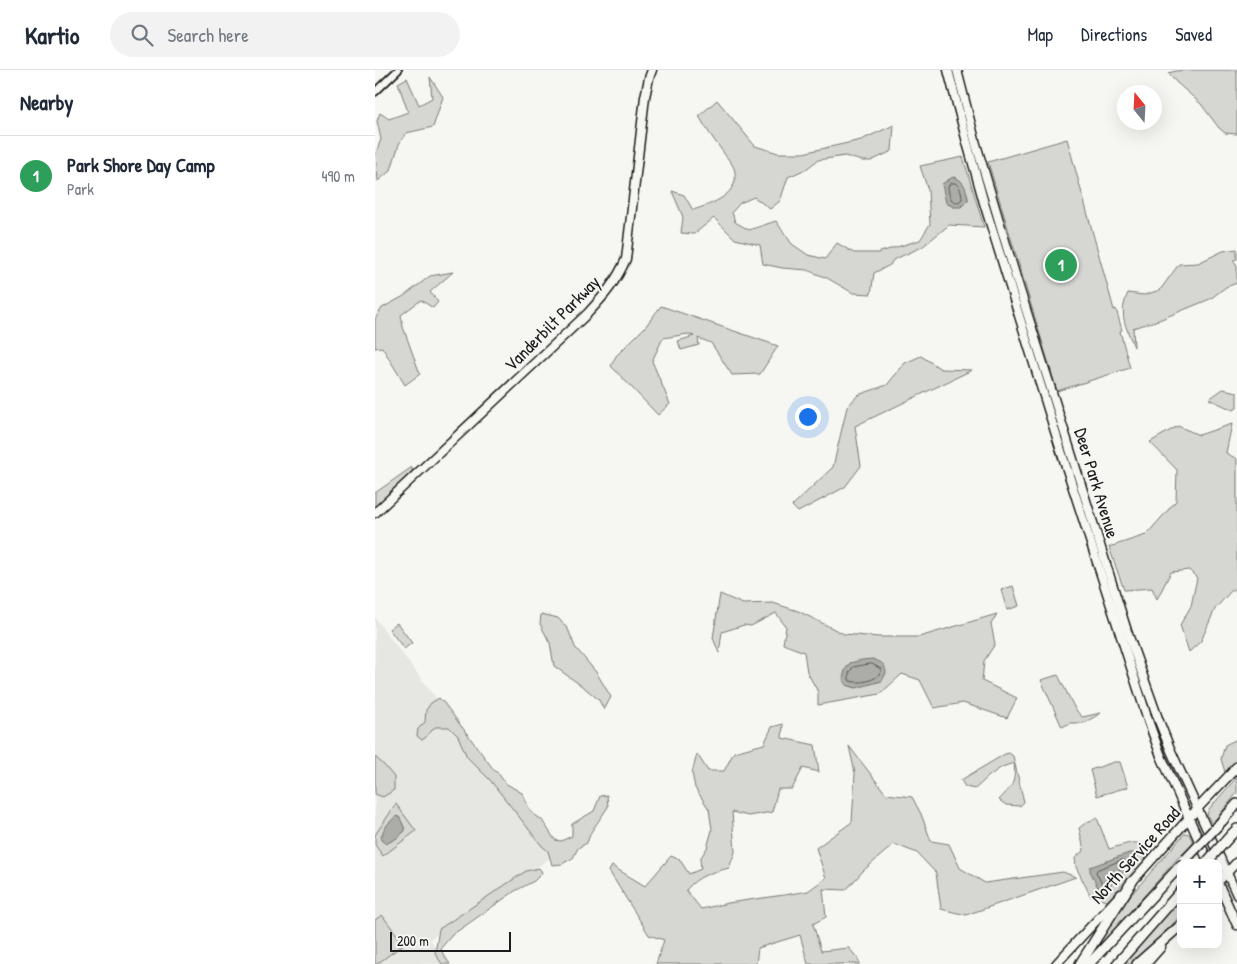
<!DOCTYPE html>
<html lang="en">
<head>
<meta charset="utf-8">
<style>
	body { margin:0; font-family:"Patrick Hand",sans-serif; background:#f2f2f3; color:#1f2937 }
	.controls { position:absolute; right:15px; bottom:15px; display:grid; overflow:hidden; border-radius:10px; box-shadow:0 5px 20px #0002 }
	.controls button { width:45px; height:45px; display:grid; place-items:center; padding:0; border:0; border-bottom:1px solid #e0e1e3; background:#fff; color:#1f2937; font:25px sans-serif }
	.compass { position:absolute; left:742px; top:15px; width:45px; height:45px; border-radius:50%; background:#fff; box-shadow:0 5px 20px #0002; rotate:342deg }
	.scale { position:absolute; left:15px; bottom:12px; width:121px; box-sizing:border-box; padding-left:5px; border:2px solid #1c1c1c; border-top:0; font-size:14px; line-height:18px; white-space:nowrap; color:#1c1c1c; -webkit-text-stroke:4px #f6f6f2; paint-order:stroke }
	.you { position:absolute; left:432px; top:346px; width:18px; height:18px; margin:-12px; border:4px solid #fff; border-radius:50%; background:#1a73e8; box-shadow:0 0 0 8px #1a73e833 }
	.badge { display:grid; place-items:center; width:32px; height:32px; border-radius:50%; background:#d93025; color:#fff; font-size:16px; font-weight:700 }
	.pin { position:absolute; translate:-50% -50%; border:2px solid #fff; box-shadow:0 1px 5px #0006 }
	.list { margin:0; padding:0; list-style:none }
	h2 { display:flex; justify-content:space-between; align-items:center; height:65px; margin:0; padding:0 20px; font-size:21px }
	h2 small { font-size:16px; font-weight:400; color:#747a83 }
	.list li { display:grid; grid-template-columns:32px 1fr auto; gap:15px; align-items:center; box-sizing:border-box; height:80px; padding:0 20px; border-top:1px solid #e0e1e3 }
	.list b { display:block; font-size:19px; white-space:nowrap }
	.list p { margin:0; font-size:16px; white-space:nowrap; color:#747a83 }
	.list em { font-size:16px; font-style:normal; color:#747a83 }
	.icon { flex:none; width:28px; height:28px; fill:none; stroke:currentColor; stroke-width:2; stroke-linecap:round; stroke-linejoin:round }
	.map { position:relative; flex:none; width:862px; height:894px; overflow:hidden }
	header { display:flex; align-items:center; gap:30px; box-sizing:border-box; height:70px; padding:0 25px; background:#fff; border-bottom:1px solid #e0e1e3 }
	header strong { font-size:24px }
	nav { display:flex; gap:28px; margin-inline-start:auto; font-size:18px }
	.search { width:350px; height:45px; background:#f2f2f3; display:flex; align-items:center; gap:12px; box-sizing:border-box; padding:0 18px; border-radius:28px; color:#747a83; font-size:19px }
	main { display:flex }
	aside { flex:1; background:#fff }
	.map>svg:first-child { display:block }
	.built { fill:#e6e6e2 }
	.green { fill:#d6d6d2; stroke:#797977; fill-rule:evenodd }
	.water { fill:#acaca9; stroke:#727271 }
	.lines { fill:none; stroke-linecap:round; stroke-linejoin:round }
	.shore { stroke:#565654; stroke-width:1 }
	.minor-casing { stroke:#1c1c1c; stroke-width:10 }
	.major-casing { stroke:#1c1c1c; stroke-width:11 }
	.highway-casing { stroke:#1c1c1c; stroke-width:12 }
	.minor { stroke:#f6f6f2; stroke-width:6 }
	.major { stroke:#f6f6f2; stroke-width:8 }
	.highway { stroke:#f6f6f2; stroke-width:9 }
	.highway-bridge-casing { stroke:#1c1c1c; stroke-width:12; stroke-linecap:butt }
	.highway-bridge { stroke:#f6f6f2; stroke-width:9 }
	.labels { text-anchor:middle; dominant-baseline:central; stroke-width:4; stroke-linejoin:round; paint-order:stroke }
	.street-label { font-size:18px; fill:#1c1c1c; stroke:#f6f6f2 }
</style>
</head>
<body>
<header>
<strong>Kartio</strong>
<div class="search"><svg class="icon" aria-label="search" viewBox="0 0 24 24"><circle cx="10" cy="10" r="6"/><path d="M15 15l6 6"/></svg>Search here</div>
<nav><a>Map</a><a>Directions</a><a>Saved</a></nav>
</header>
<main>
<aside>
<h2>Nearby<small></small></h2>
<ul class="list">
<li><span class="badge" style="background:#2e9e5b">1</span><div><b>Park Shore Day Camp</b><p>Park</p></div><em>490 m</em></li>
</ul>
</aside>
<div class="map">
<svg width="862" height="894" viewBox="0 0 862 894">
	<rect width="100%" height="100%" fill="#f6f6f2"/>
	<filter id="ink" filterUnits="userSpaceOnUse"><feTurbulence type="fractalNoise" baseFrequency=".02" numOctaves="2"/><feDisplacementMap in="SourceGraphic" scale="10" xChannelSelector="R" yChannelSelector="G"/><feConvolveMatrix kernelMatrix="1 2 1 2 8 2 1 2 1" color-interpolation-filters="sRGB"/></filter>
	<g filter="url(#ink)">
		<!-- built -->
		<path class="built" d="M0 548 180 785 55 869 71 894H0Z"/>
		<!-- green -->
		<g class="green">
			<path d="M809 0H862V64L850 63 844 58 826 34 801 12 793 3 801 1Z"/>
			<path d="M55 7 68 27 58 57 31 63 24 74 16 100 3 111 1 83 6 69 2 51 5 43 14 49 33 42 23 13 32 8 44 35 57 28Z"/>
			<path d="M342 30 380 76 403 83H428L486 70 519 55 517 81 496 91H487L470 86 443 90 431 99 413 107 405 131 395 139 379 127 365 133 357 142 360 152 374 160 401 151 417 174 433 185 450 189 462 173 479 183H502L545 170 555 154 553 120 545 96 588 87 609 157 574 155 547 177 518 190 515 195 499 203 496 224 478 223 452 208 432 200 407 198 388 194 385 175 360 169 339 148 319 164 306 163 308 147 297 121 309 125 318 140C337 134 367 124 359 98 357 93 351 87 348 82 339 70 331 59 324 46ZM573 109 592 123 593 130 579 137 571 132V111Z"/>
			<path d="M692 69 739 240 741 239 747 260 745 261 755 298 682 321 613 92Z"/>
			<path d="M862 179V189L858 190 862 195V213L851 217 835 229 784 250 758 258 759 277C751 257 743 244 753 223L769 225 785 220 804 194 823 193 848 181Z"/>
			<path d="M78 202 55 222 63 232 58 238 46 230 26 245 28 257 45 304 30 315 7 277 0 278V249L7 238 29 226 55 206Z"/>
			<path d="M286 236 403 276 385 304 357 305 336 273 323 268 324 275 306 280 303 271 319 266 313 264 288 268 277 291 295 334 283 345 236 296 241 286 270 257Z"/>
			<path d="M546 286 566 299 597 300 480 356 486 396 470 417 423 442 417 436 458 397 472 337 483 325 512 315 530 293Z"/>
			<path d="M848 319 862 322V338L858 340 834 329Z"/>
			<path d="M857 354 851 383 862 389V518L856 521 840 539 826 571 814 582 805 555 816 536 822 508 814 500 796 502 782 529 777 518 749 520 734 477 771 465 801 431 802 400 775 372 803 356 824 365Z"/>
			<path d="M37 397V403L0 437V423Z"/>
			<path d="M638 516 644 536 632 540 626 520Z"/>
			<path d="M345 524 368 534 398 533 423 541 469 564 504 567H544L622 544 616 554 620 574 609 591 607 611 642 628 632 648 588 633 559 638 545 610 527 604 505 624 443 635V622L432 602 429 582 408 574 411 557 401 543 376 556 369 555 347 562 344 583 338 568Z"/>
			<path d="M166 544 183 548 193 559 200 577 221 602 236 627 229 640 224 630 211 619 179 596 175 573 165 554Z"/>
			<path d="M22 553 37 573 29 579 14 559Z"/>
			<path d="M683 605 700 639 707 647 726 643 709 653H695L687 657 666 610Z"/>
			<path d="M64 628 69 633 119 700 123 703 130 713 147 723 156 742 167 750 180 770 186 771 197 766V754L219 741 225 726 232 725 233 737 216 762 212 773 203 778 198 788 187 794 177 795 173 781 167 776 115 710 92 687 83 666 74 657H60L50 668 47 670 42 666 43 659 50 652 51 640 56 633Z"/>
			<path d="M408 654 407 668 440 675 444 702 428 698 417 719H403L397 742 373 746 357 742 360 782 354 798C335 803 324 805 311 820L326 839 353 833 409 825 433 821 451 808 441 778 477 752 480 703 474 676 511 724 537 727 546 744 556 771 574 774 585 798 610 813 688 802 701 807 591 845 566 839 561 803 542 783 519 774 488 801 471 820 448 819 451 847 438 854 446 881 474 878 483 889 485 894H433L425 865 383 878 381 894H281L289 870 274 865 234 801 237 796 270 816 296 786 305 790 314 804 326 799 325 789 332 778 337 760 334 739 320 718 317 703 322 684 333 701H349L359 682 389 674 397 657Z"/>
			<path d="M862 669V690L850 702 846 689 850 675Z"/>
			<path d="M634 683 638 686 649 732 645 736 631 735 624 730C637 716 641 713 639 693L627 697 614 706 600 719 590 717 586 710 630 684Z"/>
			<path d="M0 687 8 694 19 707V720L8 727 0 724Z"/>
			<path d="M739 692H745L753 717 722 726 715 700Z"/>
			<path d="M862 707V723L837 754 832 745 834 739Z"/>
			<path d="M21 734 41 761 8 786 0 775V765Z"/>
			<path d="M722 748 734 779C749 775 771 764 774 787L732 831 727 830 721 824 716 827 701 797 700 788 709 780 704 758 712 752Z"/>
			<path d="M810 763 814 764 819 774 803 788 727 873 721 877 755 826Z"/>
			<path d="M164 798 167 802 165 805 159 811 140 821 77 865 66 878 68 884 75 894H67L60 883 64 859 151 801Z"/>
			<path d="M806 828V845L788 865 771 880 757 894H747Z"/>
			<path d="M7 845 29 874 2 894H0V850Z"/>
		</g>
		<!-- water -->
		<g class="water">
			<path d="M578 107C589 109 592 120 593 130L586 137H579L571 133 567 114Z"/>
			<path d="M498 589C507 593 510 593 511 603L507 611 481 618 471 615 468 609 470 600 475 593 487 590Z"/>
			<path d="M22 746 25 748 30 759V761L22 768 11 774 6 770C6 761 14 751 22 746Z"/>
			<path d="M754 783H763L762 789 728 823 726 824 715 801V797Z"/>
		</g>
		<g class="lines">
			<!-- shore -->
			<g class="shore">
				<path d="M576 113H580C585 116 587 123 587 129L584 132C575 133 574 125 573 117Z"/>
				<path d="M497 594 506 599V602C501 611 484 614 475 611 472 606 475 601 478 597L488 595Z"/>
				<path d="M748 790 751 792 750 794 730 814H727L721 802 722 800Z"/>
			</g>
			<defs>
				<path id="minor" d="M0 22 23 0"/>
				<g id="major">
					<path d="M573 0 593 76 609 133 687 384 774 653 786 686 834 793"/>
					<path d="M582 0 601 74 643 214 752 561 784 651 796 681 862 825"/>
					<path d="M0 443 212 244C229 226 241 212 251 189L270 27 274 8 277 0"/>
					<path d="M843 812 862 792"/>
					<path d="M843 813 862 855"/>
					<path d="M754 815 823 738 862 697"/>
					<path d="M681 894 746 824"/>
					<path d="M771 894 786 877"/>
				</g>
				<g id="highway">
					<path d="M859 700 862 697"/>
					<path d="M847 751 862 734"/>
					<path d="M856 765 862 759"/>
					<path d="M705 894 757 812"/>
					<path d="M714 894 806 795"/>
					<path d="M742 894 806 821"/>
					<path d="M762 894 806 855"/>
				</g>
			</defs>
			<!-- minor casing -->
			<use href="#minor" class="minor-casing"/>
			<!-- major casing -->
			<use href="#major" class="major-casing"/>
			<!-- highway casing -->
			<use href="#highway" class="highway-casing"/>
			<!-- minor -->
			<use href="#minor" class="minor"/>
			<!-- major -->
			<use href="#major" class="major"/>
			<!-- highway -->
			<use href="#highway" class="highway"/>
			<defs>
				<g id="highway-bridge">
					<path d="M811 789 847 751"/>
					<path d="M831 793 856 765"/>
				</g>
			</defs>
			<!-- highway-bridge casing -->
			<use href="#highway-bridge" class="highway-bridge-casing"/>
			<!-- highway-bridge -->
			<use href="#highway-bridge" class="highway-bridge"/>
		</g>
	</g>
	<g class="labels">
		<!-- street labels -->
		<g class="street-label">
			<text transform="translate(177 253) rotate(-45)">Vanderbilt Parkway</text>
			<text transform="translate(722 413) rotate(73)">Deer Park Avenue</text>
			<text transform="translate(760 785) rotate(-48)">North Service Road</text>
		</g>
	</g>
</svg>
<div class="controls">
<button>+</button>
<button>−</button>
</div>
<svg class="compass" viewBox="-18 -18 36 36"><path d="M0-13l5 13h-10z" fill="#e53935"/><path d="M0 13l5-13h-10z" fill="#747a83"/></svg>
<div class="scale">200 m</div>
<div class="you"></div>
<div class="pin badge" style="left:686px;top:195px;background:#2e9e5b">1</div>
</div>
</main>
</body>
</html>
